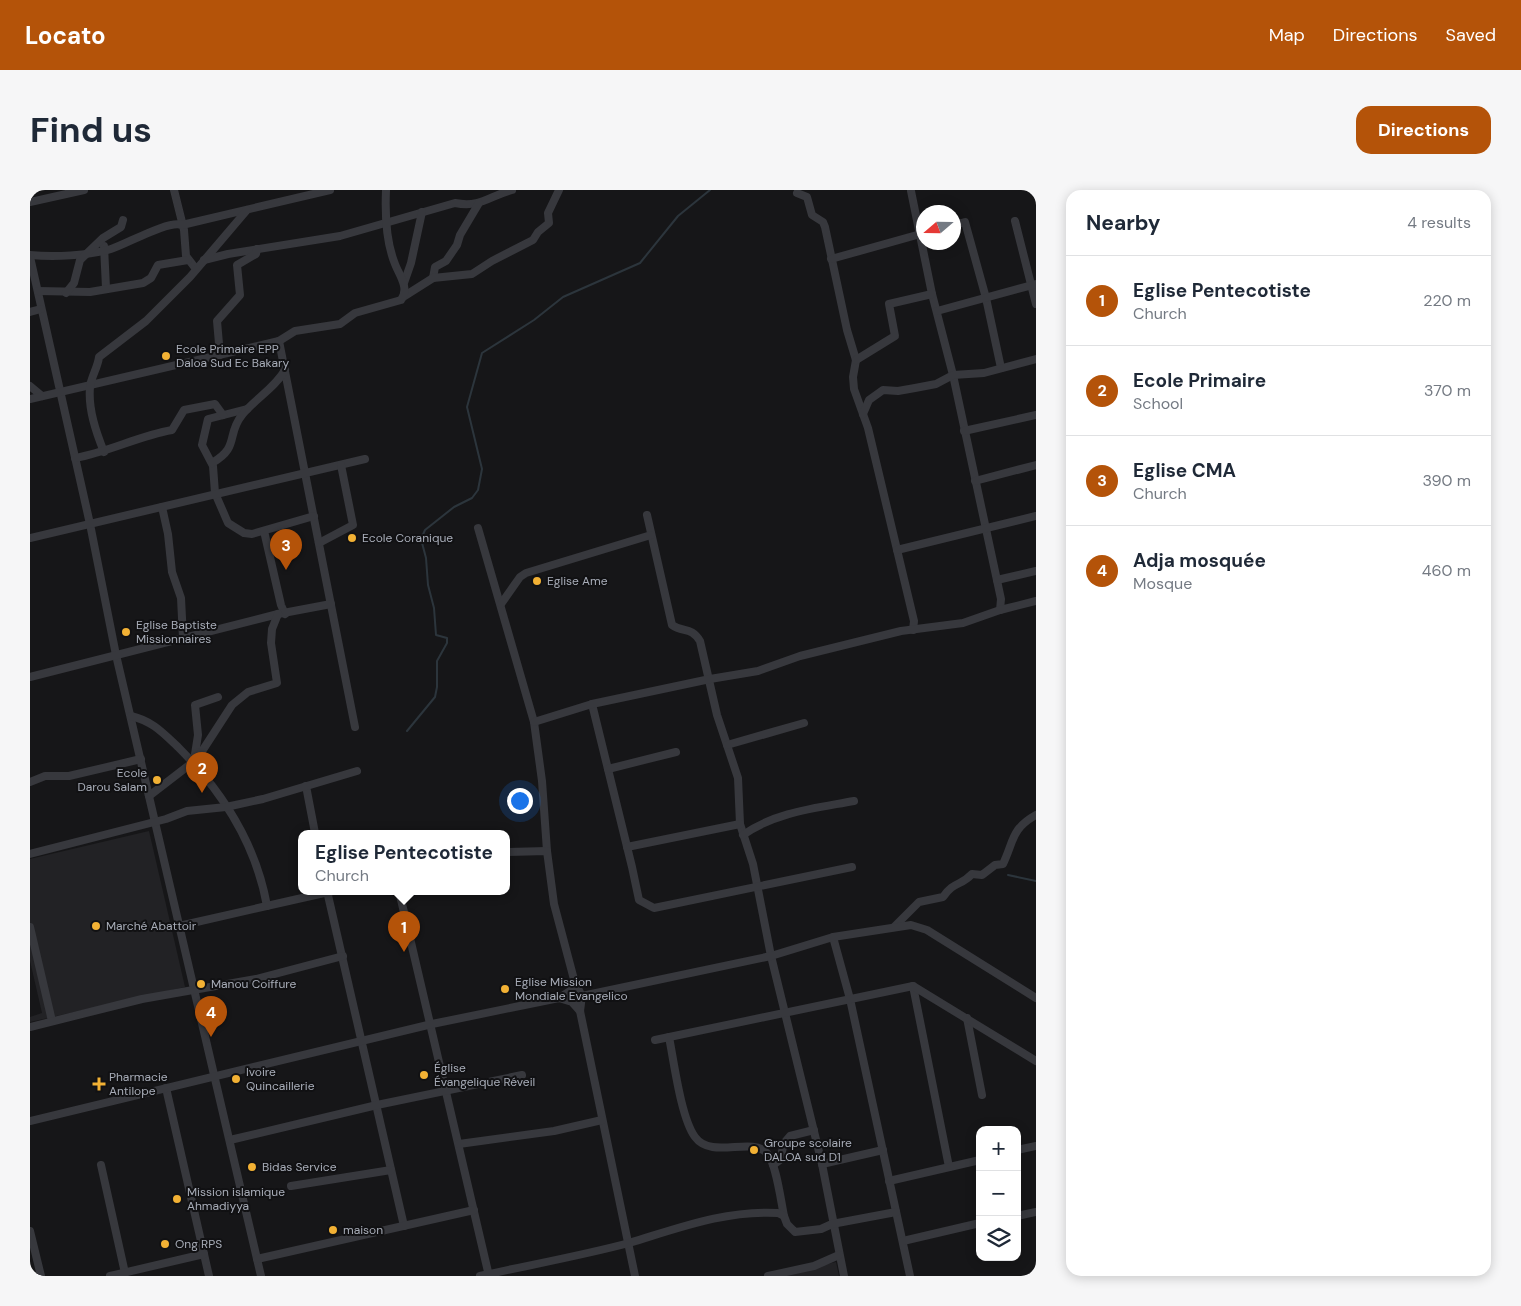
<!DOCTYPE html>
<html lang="en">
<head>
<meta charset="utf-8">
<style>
	body { margin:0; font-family:"DM Sans",sans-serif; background:#f6f6f7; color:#1f2937 }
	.controls { position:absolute; right:15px; bottom:15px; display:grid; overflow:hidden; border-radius:10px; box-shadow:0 2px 12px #0003 }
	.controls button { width:45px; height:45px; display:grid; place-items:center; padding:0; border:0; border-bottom:1px solid #e0e1e3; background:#fff; color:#1f2937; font:25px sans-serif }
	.compass { position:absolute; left:886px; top:15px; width:45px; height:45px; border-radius:50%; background:#fff; box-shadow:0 2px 12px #0003; rotate:250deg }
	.you { position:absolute; left:489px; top:610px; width:18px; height:18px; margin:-12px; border:4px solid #fff; border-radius:50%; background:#1a73e8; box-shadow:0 0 0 8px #1a73e833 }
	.badge { display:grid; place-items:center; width:32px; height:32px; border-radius:50%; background:#b45309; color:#fff; font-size:16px; font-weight:700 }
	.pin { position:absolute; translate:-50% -41px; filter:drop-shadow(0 1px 2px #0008) }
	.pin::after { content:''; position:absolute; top:26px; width:18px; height:15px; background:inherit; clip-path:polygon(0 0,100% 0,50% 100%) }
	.popup { position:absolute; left:268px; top:640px; width:212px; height:65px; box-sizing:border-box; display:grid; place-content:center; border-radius:10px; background:#fff; filter:drop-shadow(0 1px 4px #0005); font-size:16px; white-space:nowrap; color:#747a83 }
	.popup b { font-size:19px; color:#1f2937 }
	.popup::after { content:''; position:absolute; left:50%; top:100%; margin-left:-10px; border:10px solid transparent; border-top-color:#fff }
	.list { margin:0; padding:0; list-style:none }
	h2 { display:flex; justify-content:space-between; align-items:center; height:65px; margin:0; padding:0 20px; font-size:21px }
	h2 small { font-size:16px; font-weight:400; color:#747a83 }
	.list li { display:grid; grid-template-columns:32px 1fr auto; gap:15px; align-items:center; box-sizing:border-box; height:90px; padding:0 20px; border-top:1px solid #e0e1e3 }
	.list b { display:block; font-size:19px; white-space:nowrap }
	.list p { margin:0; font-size:16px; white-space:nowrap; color:#747a83 }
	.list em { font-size:16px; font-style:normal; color:#747a83 }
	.icon { flex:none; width:28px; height:28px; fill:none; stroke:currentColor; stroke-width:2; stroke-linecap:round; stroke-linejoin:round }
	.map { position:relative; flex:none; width:1006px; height:1086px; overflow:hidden; border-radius:15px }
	header { display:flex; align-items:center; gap:30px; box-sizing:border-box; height:70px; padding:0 25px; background:#b45309; color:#fff }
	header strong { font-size:24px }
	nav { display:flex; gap:28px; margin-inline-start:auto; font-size:18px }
	.intro { display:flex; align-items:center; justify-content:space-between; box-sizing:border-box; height:120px; padding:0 30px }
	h1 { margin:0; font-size:35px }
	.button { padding:12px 22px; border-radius:15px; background:#b45309; color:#fff; font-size:18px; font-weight:700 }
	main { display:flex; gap:30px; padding:0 30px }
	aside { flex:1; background:#fff; border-radius:15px; box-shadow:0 2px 12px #0003 }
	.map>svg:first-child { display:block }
	.built { fill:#222225 }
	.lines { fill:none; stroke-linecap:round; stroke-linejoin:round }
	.stream { stroke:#2c353c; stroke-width:2 }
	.minor { stroke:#37383d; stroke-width:8 }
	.poi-dot { fill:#f2b134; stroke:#111113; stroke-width:2 }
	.labels { text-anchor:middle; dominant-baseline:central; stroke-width:4; stroke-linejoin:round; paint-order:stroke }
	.poi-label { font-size:12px; fill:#a8adb8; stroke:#111113; text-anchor:start }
</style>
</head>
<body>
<header>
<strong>Locato</strong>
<nav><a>Map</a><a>Directions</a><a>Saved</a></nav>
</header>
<div class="intro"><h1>Find us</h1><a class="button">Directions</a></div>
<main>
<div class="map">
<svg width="1006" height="1086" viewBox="0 0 1006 1086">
	<rect width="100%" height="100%" fill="#161618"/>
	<!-- built -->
	<g class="built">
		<path d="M119 641 155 797 0 832V827L12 823 0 771V669Z"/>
		<path d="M806 1072 809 1086H748Z"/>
	</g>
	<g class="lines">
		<!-- stream -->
		<g class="stream">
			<path d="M377 541 405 507 407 497V471L417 453V448L406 445 404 418 398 395 396 368 391 349 395 340 424 317 442 308 448 300 452 279 437 217 452 163 504 130 533 107 610 73 648 26 680 0"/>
			<path d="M978 685 1006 691"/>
		</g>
		<!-- minor -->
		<g class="minor">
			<path d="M144 0 154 40 156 66 166 79"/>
			<path d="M881 1 902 104 923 185 971 409 970 420"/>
			<path d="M767 3 777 7 782 25 793 32 795 37 817 140 826 170 823 187 824 199 838 238 884 431 883 440"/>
			<path d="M0 12 54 0"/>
			<path d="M985 31 1006 114"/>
			<path d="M924 35 935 32 956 108 971 178"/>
			<path d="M74 56 76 98"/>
			<path d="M0 65C23 67 58 66 81 59 97 54 138 30 152 35L300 0"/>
			<path d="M0 67 60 334 86 465 231 1086"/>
			<path d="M801 69 894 43"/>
			<path d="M174 70 198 64 310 46 425 13C451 18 459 6 482 0"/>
			<path d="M403 88 405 77 416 71 427 55 430 45 449 13"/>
			<path d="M374 93 381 73 392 22"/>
			<path d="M8 101 60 102 113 93 121 88 128 75 158 70"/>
			<path d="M36 103 44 93 50 70 73 48 91 37 93 30"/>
			<path d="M373 107 403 88 442 84 462 71 503 50 508 42 519 33 518 23 529 0"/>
			<path d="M907 121 1006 94"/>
			<path d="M0 122 11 119"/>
			<path d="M249 151 325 537"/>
			<path d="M190 165 187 131 210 105 207 75 226 64 227 59"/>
			<path d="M826 170 865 146 859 114 902 104"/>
			<path d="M0 196 12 206"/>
			<path d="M0 209 249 151 265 141 310 134 325 123 371 110C380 98 369 85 365 74 356 52 355 23 356 0"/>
			<path d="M217 219 178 229 172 255 183 276 185 303 198 333 214 343 222 344 284 326"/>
			<path d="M833 224 839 210 853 200 868 201 885 198 906 194 923 185 954 183 1006 169"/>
			<path d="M934 241 1006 225"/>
			<path d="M74 262C66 242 58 219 60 197 61 187 68 177 69 167L116 131 160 87 217 20"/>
			<path d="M45 268C79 262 108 246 142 240L154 220 185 214 193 225"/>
			<path d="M182 273C210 257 196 245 212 225 225 209 245 198 255 180"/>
			<path d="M945 291 1006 275"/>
			<path d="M132 317 138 344 142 382 151 408 153 448"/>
			<path d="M617 325 642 435C653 443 661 436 670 451L687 525 708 588 710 634 723 674 741 766 792 974 814 1086"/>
			<path d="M448 338 504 532 512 591 517 661"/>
			<path d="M234 341 251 415 255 424"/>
			<path d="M0 348 335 269"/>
			<path d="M289 353 323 335 311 275"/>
			<path d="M867 360 1006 326"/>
			<path d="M967 390 1006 381"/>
			<path d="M471 414 490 387 496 383 621 345"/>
			<path d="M0 487 248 424 301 414"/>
			<path d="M562 514 602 677 609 710 624 718 822 677"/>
			<path d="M101 526C122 531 132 542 148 557 192 601 226 654 237 716"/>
			<path d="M504 532 562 514 680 489 728 481 770 466 871 441 933 433 970 420 1006 411"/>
			<path d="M697 555 774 533"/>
			<path d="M167 569 165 564 168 545 165 515 188 507"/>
			<path d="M578 579 646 562"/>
			<path d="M0 592 15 586H39L111 569"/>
			<path d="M276 596 285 643"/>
			<path d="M119 606 167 569 202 515 218 502 247 493 241 453 242 439 248 424"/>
			<path d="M713 645C745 622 787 618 824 611"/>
			<path d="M597 657 710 634"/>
			<path d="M476 662 517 661 524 714 546 797"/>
			<path d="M0 664 136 629 157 621 196 617 233 609 327 581"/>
			<path d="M297 701 374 1036"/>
			<path d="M369 701 459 1086"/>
			<path d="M149 736 303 701"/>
			<path d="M0 737 22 831"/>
			<path d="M864 737 889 712 913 707C924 691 931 696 942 684L952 685 965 675 973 674C984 651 981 639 1006 625"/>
			<path d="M803 747 820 809 880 1086"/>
			<path d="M883 796 919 977"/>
			<path d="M552 806 741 766 803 747 881 735 897 740 1006 808"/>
			<path d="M529 808 546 797C554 804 551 812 550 821L605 1086"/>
			<path d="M937 828 952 905"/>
			<path d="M0 837 112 809 226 789 313 766"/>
			<path d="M639 847C644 872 651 928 665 947 682 970 721 946 737 963 746 972 751 1012 754 1026"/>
			<path d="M625 850 883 796 1006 871"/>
			<path d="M136 898 179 1086"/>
			<path d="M0 931 402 834 529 808 542 812 550 821"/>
			<path d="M200 950 347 915 492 885"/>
			<path d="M429 954 524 941 572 930"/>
			<path d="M987 960 1006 956"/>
			<path d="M792 974 853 960"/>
			<path d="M71 975 95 1083"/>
			<path d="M743 975 750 970 754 953 760 946 784 940"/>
			<path d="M859 991 950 970"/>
			<path d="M261 996 361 980"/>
			<path d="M987 1026 1006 1022"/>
			<path d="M0 1041 11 1086"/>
			<path d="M873 1051 950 1033"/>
			<path d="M227 1069 444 1020"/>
			<path d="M80 1086 174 1064"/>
			<path d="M450 1086C499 1075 550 1066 599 1053 649 1038 695 1020 748 1023L754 1026 757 1034 765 1042 791 1039 802 1034 866 1022"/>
			<path d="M738 1086 784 1076 809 1065"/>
			<path d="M1002 1086 1006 1085"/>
		</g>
	</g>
	<!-- markers -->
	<g class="poi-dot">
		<circle cx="136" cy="166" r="5"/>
		<circle cx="322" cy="348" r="5"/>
		<circle cx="507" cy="391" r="5"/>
		<circle cx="96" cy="442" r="5"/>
		<circle cx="127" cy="590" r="5"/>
		<circle cx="66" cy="736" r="5"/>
		<circle cx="171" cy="794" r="5"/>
		<circle cx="475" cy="799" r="5"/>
		<circle cx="394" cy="885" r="5"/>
		<circle cx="206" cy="889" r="5"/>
		<path d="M66.5 886.5h5v5h5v5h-5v5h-5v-5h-5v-5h5z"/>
		<circle cx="724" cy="960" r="5"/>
		<circle cx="222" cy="977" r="5"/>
		<circle cx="147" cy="1009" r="5"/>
		<circle cx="303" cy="1040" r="5"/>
		<circle cx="135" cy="1054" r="5"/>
	</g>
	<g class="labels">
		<!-- poi labels -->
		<g class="poi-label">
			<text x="146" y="159">Ecole Primaire EPP<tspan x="146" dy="14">Daloa Sud Ec Bakary</tspan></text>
			<text x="332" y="348">Ecole Coranique</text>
			<text x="517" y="391">Eglise Ame</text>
			<text x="106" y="435">Eglise Baptiste<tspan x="106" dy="14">Missionnaires</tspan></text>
			<text x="117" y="583" text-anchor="end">Ecole<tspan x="117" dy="14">Darou Salam</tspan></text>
			<text x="76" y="736">Marché Abattoir</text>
			<text x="485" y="792">Eglise Mission<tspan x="485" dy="14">Mondiale Evangelico</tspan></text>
			<text x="181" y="794">Manou Coiffure</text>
			<text x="404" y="878">Église<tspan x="404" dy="14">Évangelique Réveil</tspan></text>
			<text x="216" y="882">Ivoire<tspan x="216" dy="14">Quincaillerie</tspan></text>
			<text x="79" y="887">Pharmacie<tspan x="79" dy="14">Antilope</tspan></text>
			<text x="734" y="953">Groupe scolaire<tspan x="734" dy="14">DALOA sud D1</tspan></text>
			<text x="232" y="977">Bidas Service</text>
			<text x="157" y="1002">Mission islamique<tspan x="157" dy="14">Ahmadiyya</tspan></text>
			<text x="313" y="1040">maison</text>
			<text x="145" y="1054">Ong RPS</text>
		</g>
	</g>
</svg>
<div class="controls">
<button>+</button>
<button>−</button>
<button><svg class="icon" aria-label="layers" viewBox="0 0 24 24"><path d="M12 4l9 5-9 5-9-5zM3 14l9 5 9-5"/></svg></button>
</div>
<svg class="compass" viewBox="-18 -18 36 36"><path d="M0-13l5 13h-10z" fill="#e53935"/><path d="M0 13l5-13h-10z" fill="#747a83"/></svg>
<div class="you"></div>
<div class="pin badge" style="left:374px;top:762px">1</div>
<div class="popup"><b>Eglise Pentecotiste</b>Church</div>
<div class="pin badge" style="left:172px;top:603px">2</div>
<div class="pin badge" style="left:256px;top:380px">3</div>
<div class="pin badge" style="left:181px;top:847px">4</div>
</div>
<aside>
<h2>Nearby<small>4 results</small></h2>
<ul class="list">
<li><span class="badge">1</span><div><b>Eglise Pentecotiste</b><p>Church</p></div><em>220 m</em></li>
<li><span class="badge">2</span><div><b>Ecole Primaire</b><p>School</p></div><em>370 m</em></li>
<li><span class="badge">3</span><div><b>Eglise CMA</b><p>Church</p></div><em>390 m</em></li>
<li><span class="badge">4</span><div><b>Adja mosquée</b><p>Mosque</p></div><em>460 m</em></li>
</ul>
</aside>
</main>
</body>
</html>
